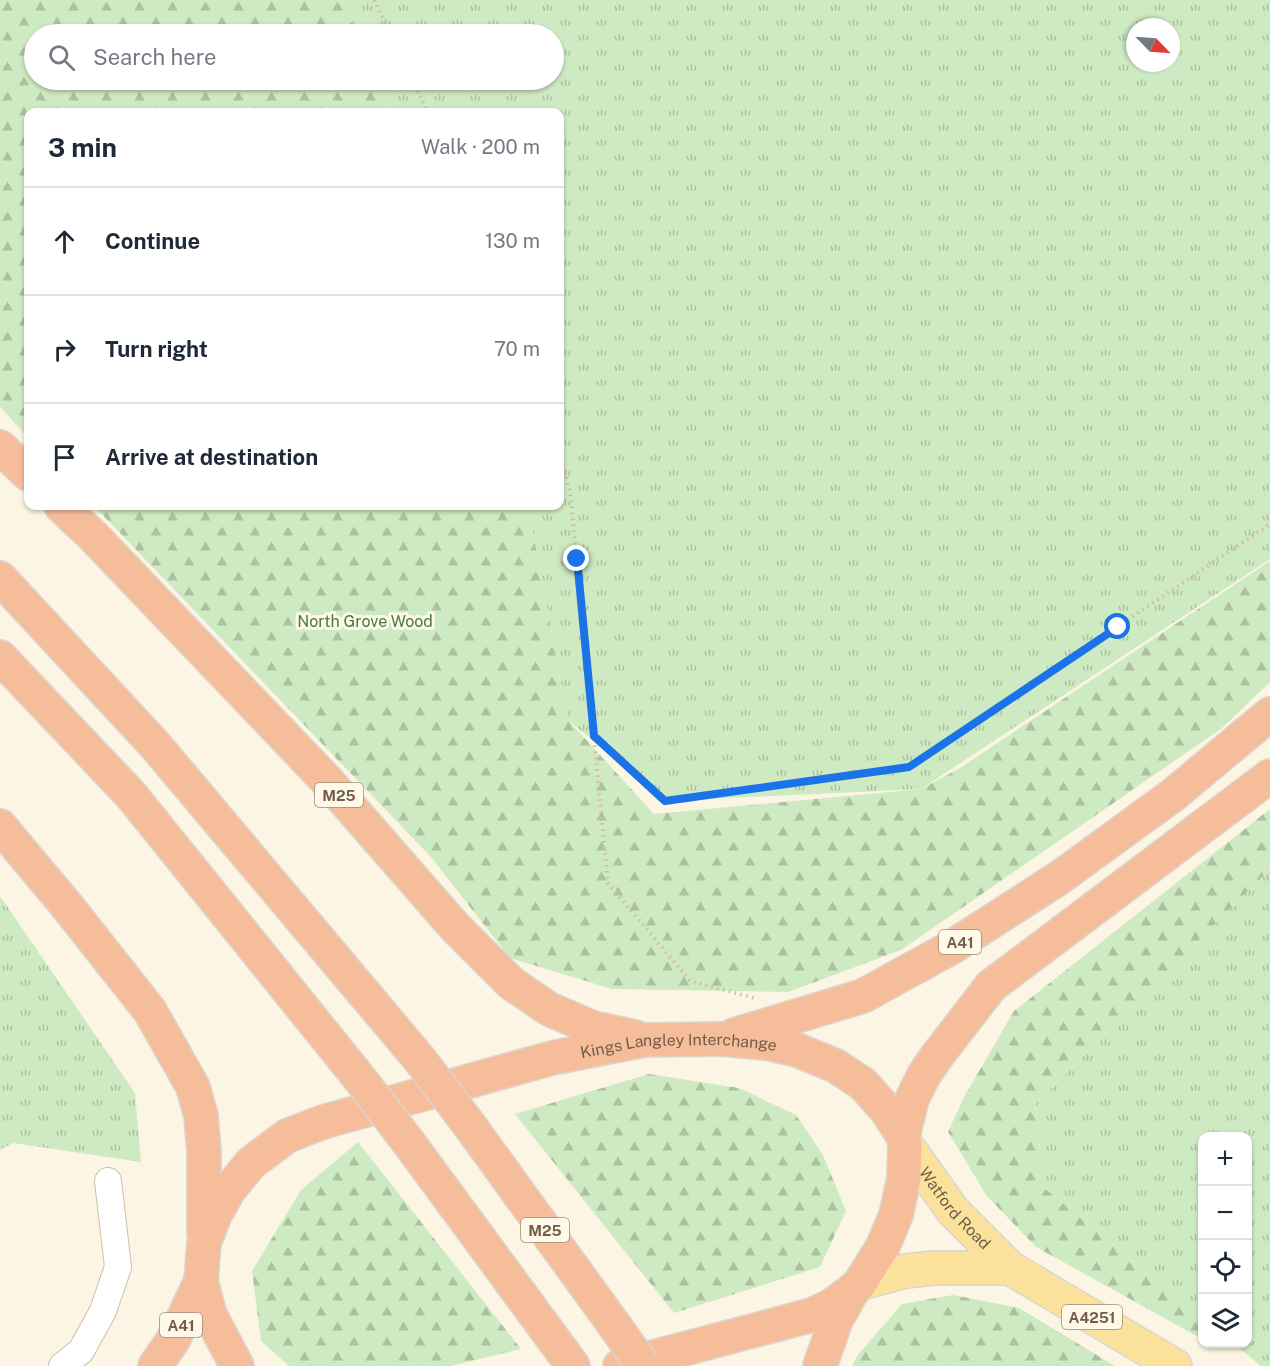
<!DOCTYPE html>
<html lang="en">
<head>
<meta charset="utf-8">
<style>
	body { margin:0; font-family:"Public Sans",sans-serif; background:#f2f2f3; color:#1f2937 }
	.controls { position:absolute; right:18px; bottom:18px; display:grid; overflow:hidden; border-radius:12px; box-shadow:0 2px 4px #0004 }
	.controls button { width:54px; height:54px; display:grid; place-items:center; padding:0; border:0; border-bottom:2px solid #e0e1e3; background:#fff; color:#1f2937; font:30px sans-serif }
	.compass { position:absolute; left:1126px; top:18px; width:54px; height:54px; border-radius:50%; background:#fff; box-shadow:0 2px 4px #0004; rotate:115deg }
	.stop { position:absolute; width:18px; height:18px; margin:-14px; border:4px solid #1a73e8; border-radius:50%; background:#fff }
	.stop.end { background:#1a73e8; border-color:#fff; box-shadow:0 2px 6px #0008 }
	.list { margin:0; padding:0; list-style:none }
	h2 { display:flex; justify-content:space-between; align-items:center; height:78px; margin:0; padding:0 24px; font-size:26px }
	h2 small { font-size:20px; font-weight:400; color:#747a83 }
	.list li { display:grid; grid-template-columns:39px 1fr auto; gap:18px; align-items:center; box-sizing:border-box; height:108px; padding:0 24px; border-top:2px solid #e0e1e3 }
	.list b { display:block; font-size:22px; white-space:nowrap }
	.list em { font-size:20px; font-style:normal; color:#747a83 }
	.icon { flex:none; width:33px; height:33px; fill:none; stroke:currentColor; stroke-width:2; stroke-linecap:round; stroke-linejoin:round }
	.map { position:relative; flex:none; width:1270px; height:1366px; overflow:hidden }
	.search { position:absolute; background:#fff; box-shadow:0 2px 4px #0004; left:24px; top:24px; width:540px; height:66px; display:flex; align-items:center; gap:15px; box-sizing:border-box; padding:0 21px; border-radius:33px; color:#747a83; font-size:22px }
	.panel { position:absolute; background:#fff; box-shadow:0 2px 4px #0004; left:24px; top:108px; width:540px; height:402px; border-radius:12px }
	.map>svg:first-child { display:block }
	.grass { fill:url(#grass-tufts); fill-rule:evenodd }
	.forest { fill:url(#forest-firs) }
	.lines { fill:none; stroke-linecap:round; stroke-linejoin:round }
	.minor-casing { stroke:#cebeaa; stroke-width:28 }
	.major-casing { stroke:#dbd5d0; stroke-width:36 }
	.highway-casing { stroke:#dbd5d0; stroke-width:36 }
	.path { stroke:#d6ba9e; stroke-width:4; stroke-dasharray:1.5 4.5; stroke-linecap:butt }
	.minor { stroke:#fff; stroke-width:26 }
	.major { stroke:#fbe29c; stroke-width:33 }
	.highway { stroke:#f6bd9a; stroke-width:33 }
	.highway-bridge-casing { stroke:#dbd5d0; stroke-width:36; stroke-linecap:butt }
	.highway-bridge { stroke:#f6bd9a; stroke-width:33 }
	.route { stroke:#1a73e8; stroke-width:8 }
	.labels { text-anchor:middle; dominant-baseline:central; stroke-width:6; stroke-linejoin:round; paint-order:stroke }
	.shield { fill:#fff9ea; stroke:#9e8c79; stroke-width:1.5 }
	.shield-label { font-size:15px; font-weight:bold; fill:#745d49 }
	.park-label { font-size:16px; fill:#4c7a42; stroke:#fff9ea }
	.street-label { font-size:16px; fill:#745d49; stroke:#fff9ea }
</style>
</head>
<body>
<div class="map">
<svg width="1270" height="1366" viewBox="0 0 1270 1366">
	<defs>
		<pattern id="grass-tufts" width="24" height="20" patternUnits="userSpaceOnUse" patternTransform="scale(1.5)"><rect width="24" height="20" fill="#ceeac2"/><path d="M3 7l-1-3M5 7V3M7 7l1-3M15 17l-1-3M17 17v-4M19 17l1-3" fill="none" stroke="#acc1a0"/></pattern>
		<pattern id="forest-firs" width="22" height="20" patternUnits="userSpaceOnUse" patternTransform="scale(1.5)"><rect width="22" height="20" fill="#ceeac2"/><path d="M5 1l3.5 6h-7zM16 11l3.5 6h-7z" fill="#acc1a0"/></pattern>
	</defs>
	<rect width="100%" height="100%" fill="#fcf5e3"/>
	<!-- grass -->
	<g class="grass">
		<path d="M343 0H1270V559L921 789 665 801 568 720 528 506H560V112H387L374 80H554V34H356ZM1135 27H1171V63H1135Z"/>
		<path d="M1270 869V1366H1261L1234 1344H1248V1136H1202V1318L1044 1188 1035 1104Z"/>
		<path d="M0 896 135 1093 141 1162 13 1143 0 1150Z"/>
	</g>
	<!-- forest -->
	<g class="forest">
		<path d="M0 0H343L356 34H34V80H374L387 112H28V437L0 407Z"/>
		<path d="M94 506H528L568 720 654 814 921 789 960 768 1270 561V682L1222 728 901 950 788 992 612 989 510 958 431 857Z"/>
		<path d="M1270 809V869L1035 1104 1044 1188 1202 1318V1339L1036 1247 987 1196 948 1132 964 1097 1014 1011Z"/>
		<path d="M649 1074 739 1088 796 1115 823 1155 846 1211 820 1267 674 1313 515 1114Z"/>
		<path d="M358 1142 521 1349 450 1366H289L261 1341 252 1271 301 1190Z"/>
		<path d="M953 1295 1019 1308 1115 1366H852L857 1356 902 1304Z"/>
	</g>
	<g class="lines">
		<defs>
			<path id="minor" d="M62 1366 81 1351 103 1311 118 1267 108 1181"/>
			<g id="major">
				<path id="s1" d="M905 1143 953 1211 1010 1268 1175 1366"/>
				<path d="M860 1283 906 1271 933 1268H1010"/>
			</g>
			<g id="highway">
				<path d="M0 447 28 474"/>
				<path d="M61 506 94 537 330 784 455 927 511 983 549 1009 593 1028 635 1037"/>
				<path d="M0 578 155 745 421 1061"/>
				<path d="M0 657 131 795 360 1079"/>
				<path d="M0 826 67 906 150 1011 193 1087 201 1116 204 1152V1232"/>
				<path d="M734 1035 863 996 952 947 1059 878 1173 795 1270 714"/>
				<path d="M470 1126 620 1333"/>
				<path d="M903 1136 912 1099 924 1075 937 1056 991 986 1270 776"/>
				<path d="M409 1143 573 1366"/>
				<path d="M155 1366 173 1340 201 1281"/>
				<path id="s2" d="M237 1366 210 1315 201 1281 204 1243 215 1215 229 1190 251 1163 287 1136 323 1122 552 1058 644 1040 721 1039 766 1043 797 1050 836 1066 863 1084 887 1111 903 1136 905 1143 904 1178 896 1215 883 1246 860 1283 854 1289 831 1306 812 1315 620 1366"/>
				<path d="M820 1366 836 1320 853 1290"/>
			</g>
		</defs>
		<!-- minor casing -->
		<use href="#minor" class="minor-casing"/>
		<!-- major casing -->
		<use href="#major" class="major-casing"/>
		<!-- highway casing -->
		<use href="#highway" class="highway-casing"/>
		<!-- path -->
		<g class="path">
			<path d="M374 0 391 34"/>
			<path d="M412 80 428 112"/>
			<path d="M560 454 570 492 608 883 690 981 754 998"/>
			<path d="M594 736 665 801 909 767 1270 524"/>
		</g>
		<!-- minor -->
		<use href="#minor" class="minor"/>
		<!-- major -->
		<use href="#major" class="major"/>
		<!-- highway -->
		<use href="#highway" class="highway"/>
		<defs>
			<g id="highway-bridge">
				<path d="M421 1061 470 1126"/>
				<path d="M360 1079 409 1143"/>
				<path d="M620 1333 643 1366"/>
			</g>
		</defs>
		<!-- highway-bridge casing -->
		<use href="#highway-bridge" class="highway-bridge-casing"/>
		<!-- highway-bridge -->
		<use href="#highway-bridge" class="highway-bridge"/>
	</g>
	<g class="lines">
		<!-- route -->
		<path class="route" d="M577 559 594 736 665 801 909 767 1118 627"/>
	</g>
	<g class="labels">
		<!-- shield labels -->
		<g class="shield">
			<rect x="315" y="783" width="48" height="24" rx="4.5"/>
			<rect x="939" y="930" width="42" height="24" rx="4.5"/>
			<rect x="521" y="1218" width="48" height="24" rx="4.5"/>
			<rect x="1062" y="1305" width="60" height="24" rx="4.5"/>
			<rect x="160" y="1313" width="42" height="24" rx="4.5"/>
		</g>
		<g class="shield-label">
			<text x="339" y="795">M25</text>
			<text x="960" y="942">A41</text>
			<text x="545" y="1230">M25</text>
			<text x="1092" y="1317">A4251</text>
			<text x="181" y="1325">A41</text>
		</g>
		<!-- park labels -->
		<g class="park-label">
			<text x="365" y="621">North Grove Wood</text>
		</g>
		<!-- street labels -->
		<g class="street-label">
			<text stroke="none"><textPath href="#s2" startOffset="674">Kings Langley Interchange</textPath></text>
			<text stroke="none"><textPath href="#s1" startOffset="82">Watford Road</textPath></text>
		</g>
	</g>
</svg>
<div class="controls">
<button>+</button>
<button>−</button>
<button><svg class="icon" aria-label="locate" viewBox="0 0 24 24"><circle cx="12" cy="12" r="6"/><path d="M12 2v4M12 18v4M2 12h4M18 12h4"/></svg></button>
<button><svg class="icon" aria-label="layers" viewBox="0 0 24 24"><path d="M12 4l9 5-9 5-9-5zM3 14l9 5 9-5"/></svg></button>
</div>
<svg class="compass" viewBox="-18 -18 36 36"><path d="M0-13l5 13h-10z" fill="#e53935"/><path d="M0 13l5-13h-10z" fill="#747a83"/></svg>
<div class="stop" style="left:1118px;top:627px"></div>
<div class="stop end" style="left:577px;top:559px"></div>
<div class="search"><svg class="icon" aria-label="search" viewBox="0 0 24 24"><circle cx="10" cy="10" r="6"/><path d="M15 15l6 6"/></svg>Search here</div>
<section class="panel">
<h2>3 min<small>Walk · 200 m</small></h2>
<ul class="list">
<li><svg class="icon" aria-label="ahead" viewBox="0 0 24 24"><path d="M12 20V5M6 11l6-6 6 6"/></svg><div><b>Continue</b></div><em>130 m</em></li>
<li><svg class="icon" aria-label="right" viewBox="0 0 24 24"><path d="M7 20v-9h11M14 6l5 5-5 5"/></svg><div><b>Turn right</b></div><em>70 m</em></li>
<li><svg class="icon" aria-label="arrive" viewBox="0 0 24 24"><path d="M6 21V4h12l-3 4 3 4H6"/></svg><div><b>Arrive at destination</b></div></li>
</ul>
</section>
</div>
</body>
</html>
